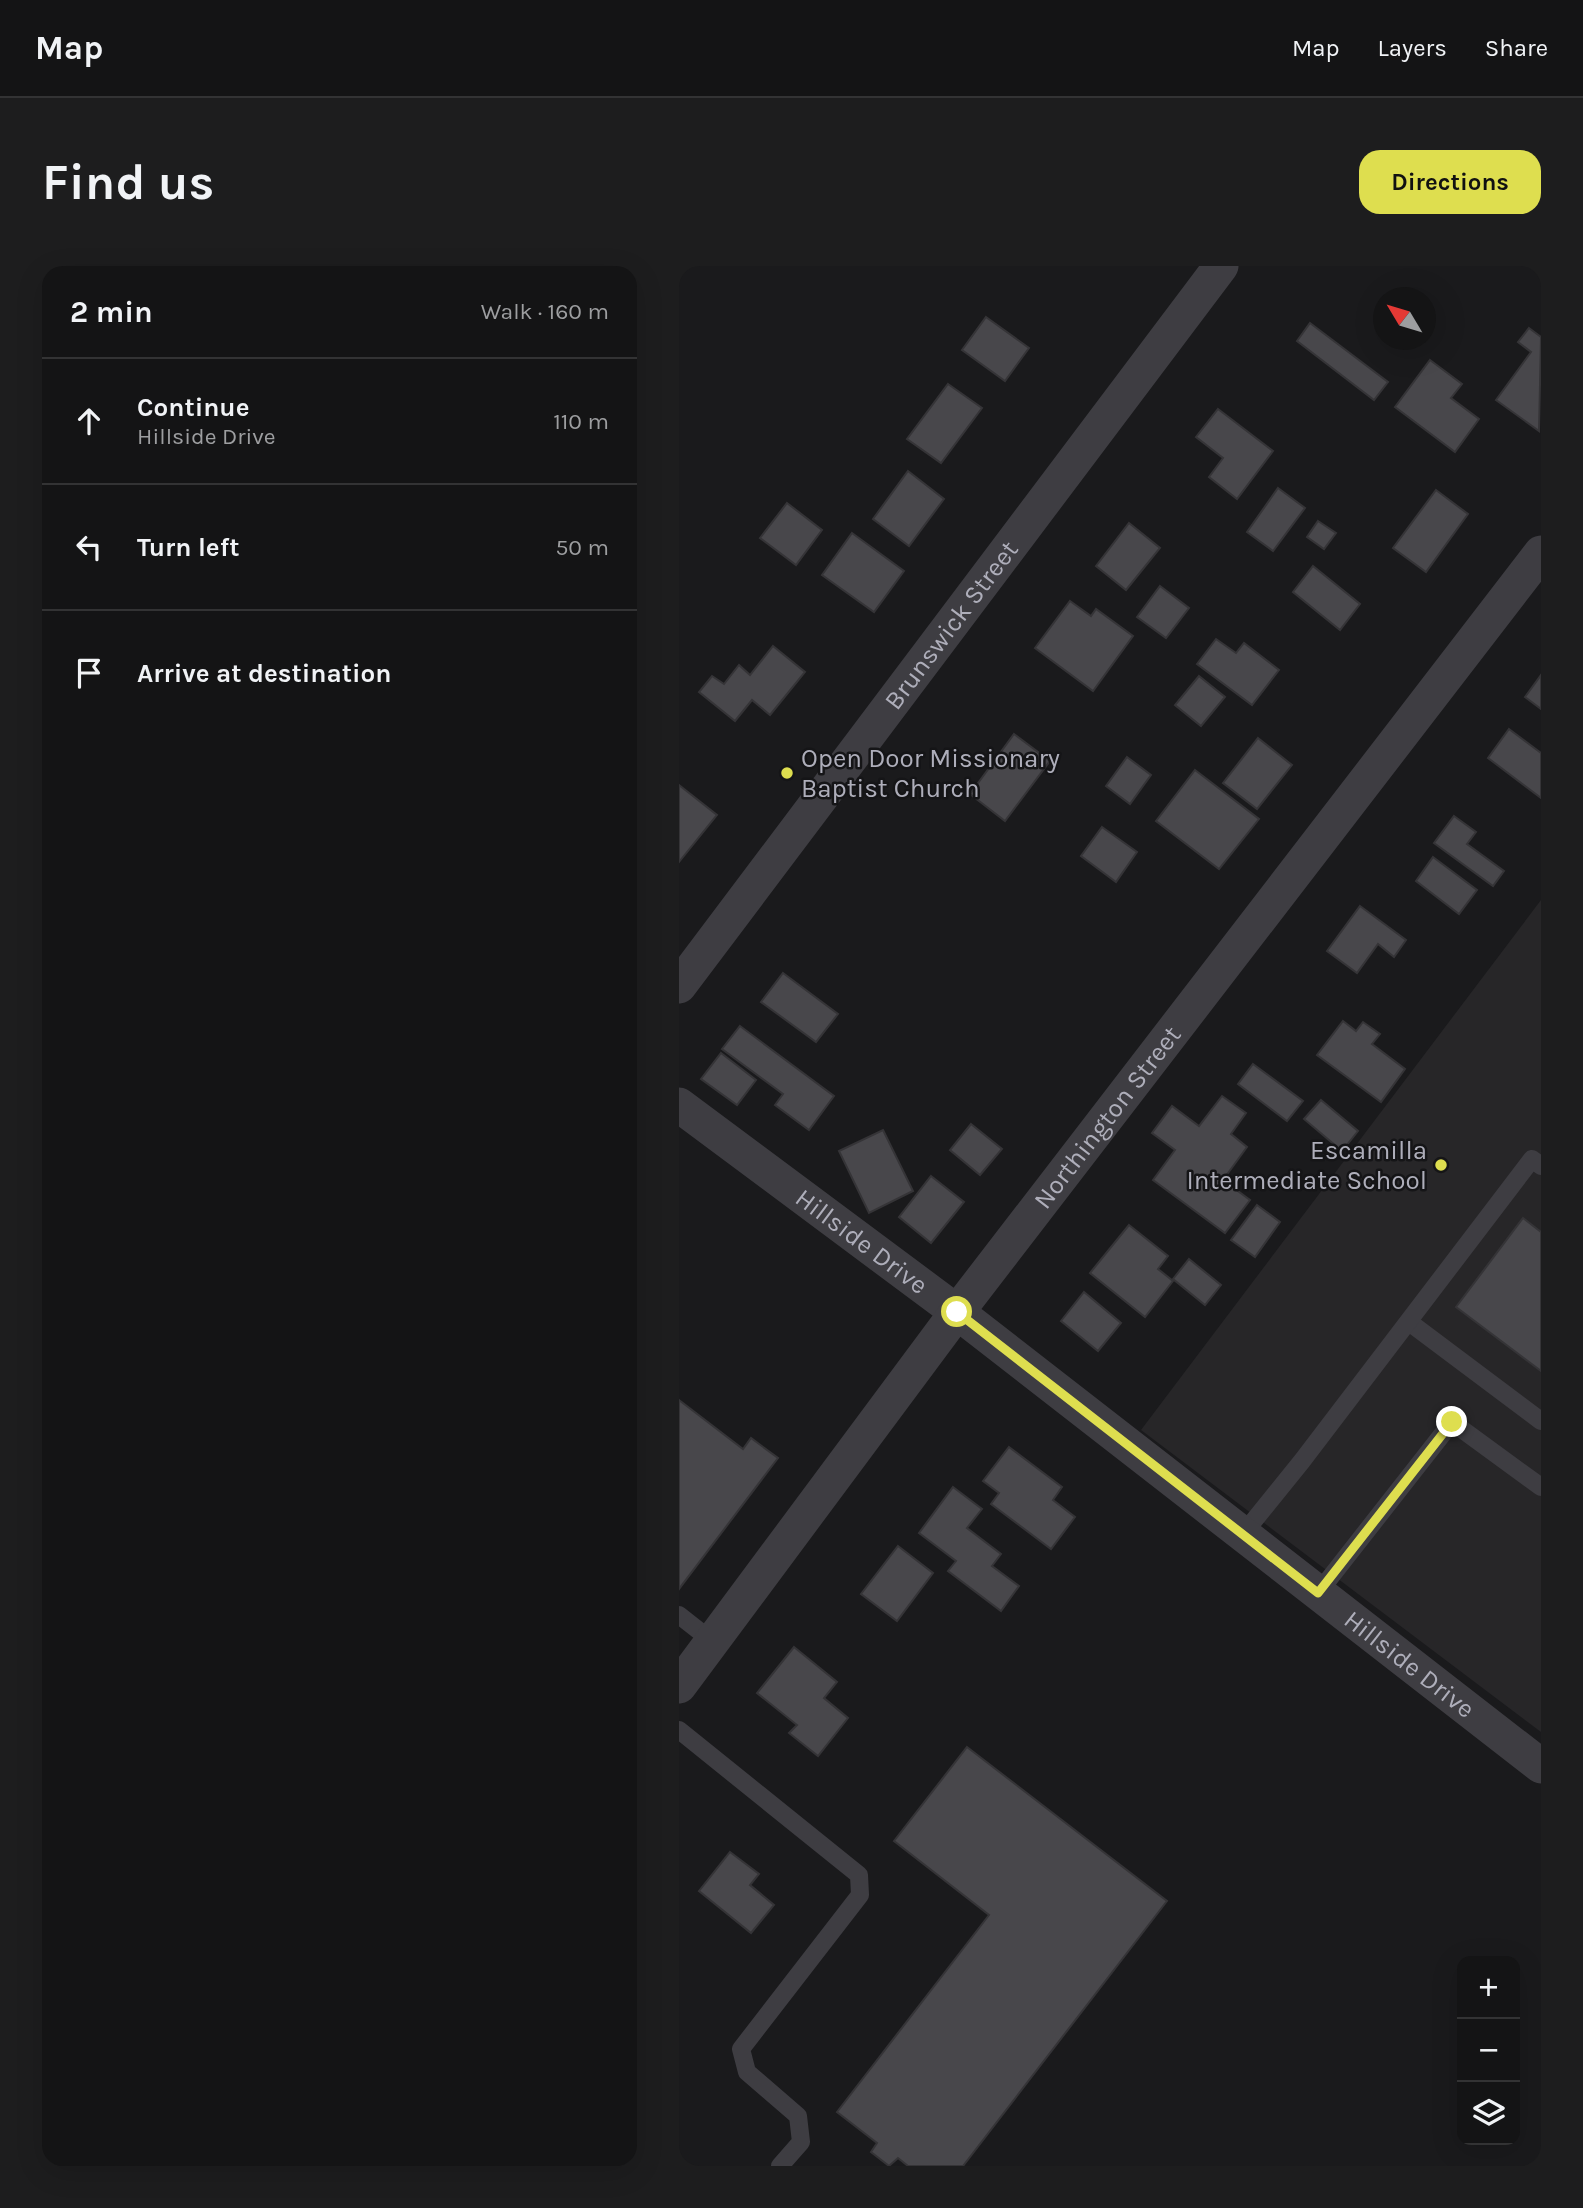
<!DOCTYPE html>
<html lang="en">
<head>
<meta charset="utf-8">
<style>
	body { margin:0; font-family:Karla,sans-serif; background:#1d1d1e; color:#f1f3f6 }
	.controls { position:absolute; right:21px; bottom:21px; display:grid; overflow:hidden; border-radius:14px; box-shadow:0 7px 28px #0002 }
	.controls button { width:63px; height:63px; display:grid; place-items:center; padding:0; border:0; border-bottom:2px solid #333334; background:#141415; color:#f1f3f6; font:35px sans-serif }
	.compass { position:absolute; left:694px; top:21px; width:63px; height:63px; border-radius:50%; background:#141415; box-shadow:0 7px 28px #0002; rotate:308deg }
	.stop { position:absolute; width:21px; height:21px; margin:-16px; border:5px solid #dede4f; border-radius:50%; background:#fff }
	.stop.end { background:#dede4f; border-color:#fff; box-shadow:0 2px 7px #0008 }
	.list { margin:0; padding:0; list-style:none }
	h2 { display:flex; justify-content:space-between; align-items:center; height:91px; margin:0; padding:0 28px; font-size:30px }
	h2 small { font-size:23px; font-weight:400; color:#9d9ea0 }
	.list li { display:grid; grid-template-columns:46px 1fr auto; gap:21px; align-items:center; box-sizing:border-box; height:126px; padding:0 28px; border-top:2px solid #333334 }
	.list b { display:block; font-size:26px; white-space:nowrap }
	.list p { margin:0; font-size:23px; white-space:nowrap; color:#9d9ea0 }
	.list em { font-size:23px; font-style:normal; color:#9d9ea0 }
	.icon { flex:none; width:38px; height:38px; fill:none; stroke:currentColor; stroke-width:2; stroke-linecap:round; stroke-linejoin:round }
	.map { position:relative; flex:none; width:862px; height:1900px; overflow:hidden; border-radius:21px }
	header { display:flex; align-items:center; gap:42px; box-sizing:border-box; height:98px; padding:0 35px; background:#141415; border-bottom:2px solid #333334 }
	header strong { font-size:33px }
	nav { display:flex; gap:38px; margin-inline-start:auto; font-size:24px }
	.intro { display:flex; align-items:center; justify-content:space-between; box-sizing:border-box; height:168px; padding:0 42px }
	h1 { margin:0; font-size:49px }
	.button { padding:18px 32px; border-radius:21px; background:#dede4f; color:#111; font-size:24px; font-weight:700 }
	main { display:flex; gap:42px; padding:0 42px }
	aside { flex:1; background:#141415; border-radius:21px; box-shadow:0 7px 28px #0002 }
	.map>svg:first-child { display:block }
	.built { fill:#272628 }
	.building { fill:#48474b; stroke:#353437; stroke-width:2 }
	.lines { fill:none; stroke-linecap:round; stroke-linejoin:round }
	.lane { stroke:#3e3d42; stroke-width:18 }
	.street { stroke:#3e3d42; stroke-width:35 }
	.route { stroke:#dede4f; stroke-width:9 }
	.poi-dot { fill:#dede4f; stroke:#151517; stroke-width:2.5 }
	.labels { text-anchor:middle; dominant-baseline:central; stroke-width:5; stroke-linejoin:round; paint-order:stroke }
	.street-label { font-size:26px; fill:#aeaeba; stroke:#151517 }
	.poi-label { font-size:26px; fill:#aeaeba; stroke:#151517; text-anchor:start }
</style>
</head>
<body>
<header>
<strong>Map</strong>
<nav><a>Map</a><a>Layers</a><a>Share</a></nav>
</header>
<div class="intro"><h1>Find us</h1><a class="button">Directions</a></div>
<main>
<aside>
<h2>2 min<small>Walk · 160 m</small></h2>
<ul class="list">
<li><svg class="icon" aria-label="ahead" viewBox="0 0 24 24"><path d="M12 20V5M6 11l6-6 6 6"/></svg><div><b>Continue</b><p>Hillside Drive</p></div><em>110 m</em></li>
<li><svg class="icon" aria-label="left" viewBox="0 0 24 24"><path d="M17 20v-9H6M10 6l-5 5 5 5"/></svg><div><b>Turn left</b></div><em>50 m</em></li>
<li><svg class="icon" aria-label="arrive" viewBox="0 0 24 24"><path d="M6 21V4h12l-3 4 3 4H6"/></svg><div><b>Arrive at destination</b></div></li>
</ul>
</aside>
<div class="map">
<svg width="862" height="1900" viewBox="0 0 862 1900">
	<rect width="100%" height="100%" fill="#1a1a1c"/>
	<!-- built -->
	<path class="built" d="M862 634V1466L462 1164Z"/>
	<!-- building -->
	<g class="building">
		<path d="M307 51 350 82 326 115 283 84Z"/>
		<path d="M631 57 709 116 695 134 618 75Z"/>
		<path d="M850 62 862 71 860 165 817 134 852 86 839 76Z"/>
		<path d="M751 94 783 118 772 132 800 153 776 186 716 141Z"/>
		<path d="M269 118 303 142 262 197 228 173Z"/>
		<path d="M539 143 594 185 558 233 530 211 544 192 517 171Z"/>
		<path d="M229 205 265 233 230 280 194 253Z"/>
		<path d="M599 222 626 242 594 285 568 266Z"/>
		<path d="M757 224 789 248 747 306 714 282Z"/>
		<path d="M108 237 143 264 117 299 81 272Z"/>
		<path d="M639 255 657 267 645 283 628 271Z"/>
		<path d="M450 257 481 282 447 324 417 300Z"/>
		<path d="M173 267 225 305 195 346 143 309Z"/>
		<path d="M634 300 681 338 661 364 614 326Z"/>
		<path d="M481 320 510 342 487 372 458 351Z"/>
		<path d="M391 335 412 350 417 343 454 370 414 425 356 382Z"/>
		<path d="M537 373 557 387 565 377 600 404 573 439 518 398Z"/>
		<path d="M94 380 126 406 91 449 73 434 56 455 20 426 33 410 45 418 60 399 71 409Z"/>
		<path d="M862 409V443L846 431Z"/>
		<path d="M520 410 546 431 522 460 496 439Z"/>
		<path d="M830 463 862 487V532L809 492Z"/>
		<path d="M335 468 371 495 326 555 291 528Z"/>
		<path d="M579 472 613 499 578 543 544 517Z"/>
		<path d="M448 491 472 509 451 538 427 520Z"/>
		<path d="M516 504 580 553 540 603 477 555Z"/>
		<path d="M0 519 38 549 0 596Z"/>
		<path d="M775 550 797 566 788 578 825 605 814 620 755 577Z"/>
		<path d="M423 561 458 586 437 616 402 590Z"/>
		<path d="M754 591 798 624 780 648 737 615Z"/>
		<path d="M681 640 727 674 715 691 699 678 678 707 648 685Z"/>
		<path d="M104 707 159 748 137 776 82 736Z"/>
		<path d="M664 755 677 765 684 756 701 768 693 778 726 803 702 836 638 789Z"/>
		<path d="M61 760 155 830 130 864 96 839 104 828 43 783Z"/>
		<path d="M42 787 77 814 58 839 22 813Z"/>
		<path d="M574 798 624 835 608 855 559 818Z"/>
		<path d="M543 830 567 847 552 868 568 881 544 914 571 934 546 967 474 914 496 884 473 867 493 840 520 860Z"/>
		<path d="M642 834 679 865 663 885 625 853Z"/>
		<path d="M292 858 323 883 301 909 271 884Z"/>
		<path d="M204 864 234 925 190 947 160 885Z"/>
		<path d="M252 910 285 936 252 977 220 951Z"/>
		<path d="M578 939 601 956 576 991 552 974Z"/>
		<path d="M844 952 862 966V1105L777 1041Z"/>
		<path d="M450 959 489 990 479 1003 494 1015 466 1051 411 1007Z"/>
		<path d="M510 993 542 1019 526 1039 494 1013Z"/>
		<path d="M405 1026 442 1057 419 1085 382 1055Z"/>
		<path d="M0 1134 64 1183 72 1172 99 1192 0 1323Z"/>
		<path d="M330 1181 383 1221 374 1234 396 1251 372 1283 312 1238 320 1227 304 1215Z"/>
		<path d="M274 1221 303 1243 288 1262 322 1288 313 1300 340 1320 322 1345 269 1305 277 1295 240 1267Z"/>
		<path d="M219 1280 254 1307 218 1355 182 1328Z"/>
		<path d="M115 1381 158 1416 145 1432 169 1452 139 1490 110 1467 118 1459 78 1427Z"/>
		<path d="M288 1481 488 1635 284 1900H229L219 1892 210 1900 192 1886 198 1877 158 1846 310 1649 215 1575Z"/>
		<path d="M51 1586 80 1608 71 1619 95 1639 72 1667 20 1625Z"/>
	</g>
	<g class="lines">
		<!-- lane -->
		<g class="lane">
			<path d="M730 1056 862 1155"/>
			<path d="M564 1268 623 1195 853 893 862 900"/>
			<path d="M639 1327 773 1156 862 1221"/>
			<path d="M0 1349 33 1375"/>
			<path d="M0 1464 180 1609 181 1629 62 1783 68 1806 119 1850 122 1876 101 1900"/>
		</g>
		<!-- street -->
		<g class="street">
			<path id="s1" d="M0 720 542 0"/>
			<path id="s2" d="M0 839 278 1046 862 1500"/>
			<path id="s3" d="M0 1420 278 1046 862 287"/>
		</g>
	</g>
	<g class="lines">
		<!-- route -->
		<path class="route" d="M278 1046 639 1327 773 1156"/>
	</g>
	<!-- markers -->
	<g class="poi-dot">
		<circle cx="108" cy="507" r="7"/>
		<circle cx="762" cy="899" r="7"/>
	</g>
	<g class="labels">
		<!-- street labels -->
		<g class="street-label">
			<text stroke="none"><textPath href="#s1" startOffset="452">Brunswick Street</textPath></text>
			<text stroke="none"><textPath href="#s3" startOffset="712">Northington Street</textPath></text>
			<text stroke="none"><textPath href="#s2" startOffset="228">Hillside Drive</textPath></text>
			<text stroke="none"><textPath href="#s2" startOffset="920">Hillside Drive</textPath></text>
		</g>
		<!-- poi labels -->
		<g class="poi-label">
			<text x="122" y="492">Open Door Missionary<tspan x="122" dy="30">Baptist Church</tspan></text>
			<text x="748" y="884" text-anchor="end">Escamilla<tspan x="748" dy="30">Intermediate School</tspan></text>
		</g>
	</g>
</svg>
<div class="controls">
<button>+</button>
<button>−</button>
<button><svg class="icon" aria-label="layers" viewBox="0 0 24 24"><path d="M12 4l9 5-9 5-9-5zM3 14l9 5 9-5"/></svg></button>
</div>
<svg class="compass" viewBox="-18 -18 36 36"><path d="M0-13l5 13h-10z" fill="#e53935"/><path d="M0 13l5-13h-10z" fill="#9d9ea0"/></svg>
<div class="stop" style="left:278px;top:1046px"></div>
<div class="stop end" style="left:773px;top:1156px"></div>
</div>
</main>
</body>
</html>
